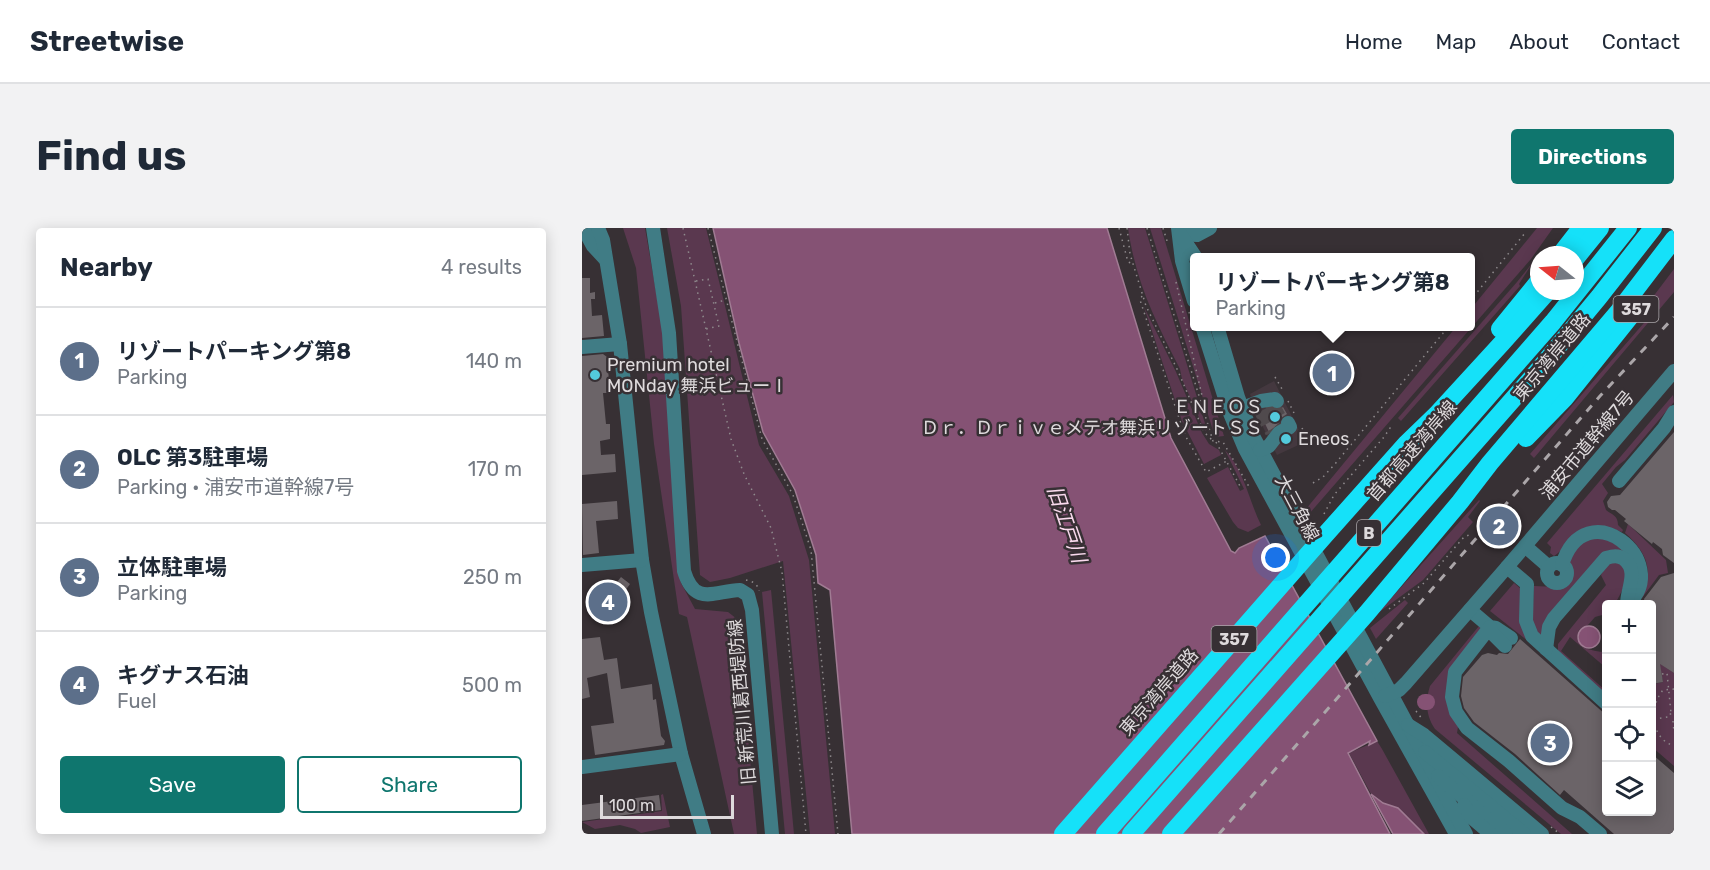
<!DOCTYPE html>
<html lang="en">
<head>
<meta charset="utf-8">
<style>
	body { margin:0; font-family:Rubik,"Noto Sans JP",sans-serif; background:#f2f2f3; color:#1f2937 }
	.controls { position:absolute; right:18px; bottom:18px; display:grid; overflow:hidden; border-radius:6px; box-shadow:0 3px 15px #0003 }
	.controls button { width:54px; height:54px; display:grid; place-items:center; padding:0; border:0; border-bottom:2px solid #e0e1e3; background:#fff; color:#1f2937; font:30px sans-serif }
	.compass { position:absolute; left:948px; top:18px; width:54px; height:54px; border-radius:50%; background:#fff; box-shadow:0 3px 15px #0003; rotate:287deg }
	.scale { position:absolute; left:18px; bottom:15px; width:134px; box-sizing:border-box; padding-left:6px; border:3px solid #dedadc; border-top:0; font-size:16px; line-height:21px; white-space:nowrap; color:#dedadc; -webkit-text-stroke:4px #373034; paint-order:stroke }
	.you { position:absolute; left:694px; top:330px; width:21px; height:21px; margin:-15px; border:4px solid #fff; border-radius:50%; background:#1a73e8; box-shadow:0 0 0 9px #1a73e833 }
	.badge { display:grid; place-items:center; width:39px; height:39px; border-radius:50%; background:#0f766e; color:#fff; font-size:20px; font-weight:700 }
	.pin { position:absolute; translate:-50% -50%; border:3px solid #fff; box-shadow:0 2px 6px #0006 }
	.popup { position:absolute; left:608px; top:25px; width:285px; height:78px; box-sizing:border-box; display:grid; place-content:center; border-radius:6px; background:#fff; filter:drop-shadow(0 2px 4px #0005); font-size:20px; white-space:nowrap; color:#747a83 }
	.popup b { font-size:22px; color:#1f2937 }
	.popup::after { content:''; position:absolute; left:50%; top:100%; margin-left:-12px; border:12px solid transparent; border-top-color:#fff }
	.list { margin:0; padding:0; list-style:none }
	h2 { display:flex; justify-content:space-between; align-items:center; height:78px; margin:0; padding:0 24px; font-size:26px }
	h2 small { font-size:20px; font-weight:400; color:#747a83 }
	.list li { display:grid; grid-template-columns:39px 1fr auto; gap:18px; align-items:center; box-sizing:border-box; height:108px; padding:0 24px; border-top:2px solid #e0e1e3 }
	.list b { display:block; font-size:22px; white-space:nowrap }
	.list p { margin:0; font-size:20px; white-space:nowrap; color:#747a83 }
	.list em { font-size:20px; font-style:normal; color:#747a83 }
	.actions { display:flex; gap:12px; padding:18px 24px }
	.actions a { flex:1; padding:14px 0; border:2px solid #0f766e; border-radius:6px; text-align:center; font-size:21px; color:#0f766e }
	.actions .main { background:#0f766e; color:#fff }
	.icon { flex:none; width:33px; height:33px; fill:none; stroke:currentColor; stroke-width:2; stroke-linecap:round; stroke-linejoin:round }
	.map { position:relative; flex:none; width:1092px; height:606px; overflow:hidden; border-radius:6px }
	header { display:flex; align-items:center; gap:36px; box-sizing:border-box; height:84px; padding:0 30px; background:#fff; border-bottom:2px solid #e0e1e3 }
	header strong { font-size:28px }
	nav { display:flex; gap:33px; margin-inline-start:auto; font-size:21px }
	.intro { display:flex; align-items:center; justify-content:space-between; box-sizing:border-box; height:144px; padding:0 36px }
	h1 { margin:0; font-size:42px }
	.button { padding:15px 27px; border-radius:6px; background:#0f766e; color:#fff; font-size:21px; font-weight:700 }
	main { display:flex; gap:36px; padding:0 36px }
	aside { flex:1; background:#fff; border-radius:6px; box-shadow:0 3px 15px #0003 }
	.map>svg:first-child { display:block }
	.built { fill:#44383f }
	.green { fill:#5a384f }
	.water { fill:#855274; stroke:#a07b93; stroke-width:1.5 }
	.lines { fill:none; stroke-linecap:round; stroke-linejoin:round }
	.river { stroke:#855274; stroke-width:16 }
	.building { fill:#6b6468 }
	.minor-tunnel { stroke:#504a4d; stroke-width:14; stroke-dasharray:14 7; stroke-linecap:butt }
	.path { stroke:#8f8a8d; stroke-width:1.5; stroke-dasharray:1.5 4.5; stroke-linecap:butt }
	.minor { stroke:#407c85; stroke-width:14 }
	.highway { stroke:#15e1f9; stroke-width:18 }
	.rail { stroke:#aba6a9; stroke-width:3; stroke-dasharray:8 8; stroke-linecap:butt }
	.poi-dot { fill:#53cadc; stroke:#373034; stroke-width:2 }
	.labels { text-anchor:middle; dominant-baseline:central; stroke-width:5; stroke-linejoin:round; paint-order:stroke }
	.shield { fill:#373034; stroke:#aca7aa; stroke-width:1.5 }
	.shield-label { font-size:16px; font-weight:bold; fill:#dedadc }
	.street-label { font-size:18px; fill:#dedadc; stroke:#373034 }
	.poi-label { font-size:18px; fill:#dedadc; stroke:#373034; text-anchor:start }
	.water-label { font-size:20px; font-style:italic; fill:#fadaee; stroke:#373034 }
</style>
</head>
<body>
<header>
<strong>Streetwise</strong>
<nav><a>Home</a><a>Map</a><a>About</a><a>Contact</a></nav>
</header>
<div class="intro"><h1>Find us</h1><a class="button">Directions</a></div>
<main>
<aside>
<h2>Nearby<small>4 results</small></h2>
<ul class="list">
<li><span class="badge" style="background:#5c6f8a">1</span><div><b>リゾートパーキング第8</b><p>Parking</p></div><em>140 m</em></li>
<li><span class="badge" style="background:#5c6f8a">2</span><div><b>OLC 第3駐車場</b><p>Parking · 浦安市道幹線7号</p></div><em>170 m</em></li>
<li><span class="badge" style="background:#5c6f8a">3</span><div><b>立体駐車場</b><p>Parking</p></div><em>250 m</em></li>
<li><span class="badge" style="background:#5c6f8a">4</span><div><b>キグナス石油</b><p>Fuel</p></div><em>500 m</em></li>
</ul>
<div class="actions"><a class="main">Save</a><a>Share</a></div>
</aside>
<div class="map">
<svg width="1092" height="606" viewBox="0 0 1092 606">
	<rect width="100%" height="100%" fill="#373034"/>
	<!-- built -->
	<path class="built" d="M692 153 723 214 695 227 678 193 668 166Z"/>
	<!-- green -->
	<g class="green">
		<path d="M41 0H63L81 104 99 355 113 381 146 384 155 391 175 606H152L105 389 97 386 72 216 54 40Z"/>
		<path d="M85 0H124L177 217 207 268 227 332 253 606H228L201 333 148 350 128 354 118 347 99 78Z"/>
		<path d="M546 0H563L625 202 623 203 600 151 598 141C573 92 554 55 546 0Z"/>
		<path d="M568 0H579L642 208 633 209Z"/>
		<path d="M955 0H971L949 31 727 286 724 281 874 99 888 98V82Z"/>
		<path d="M951 34 937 56 938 58 819 193 816 190 935 54Z"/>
		<path d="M1092 41V64L952 230 948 226 1068 88 1065 84 1056 94H1052Z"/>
		<path d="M562 79 594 144 620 205 627 216 637 222 639 227 622 236 600 193Z"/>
		<path d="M1091 167 1092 174 1043 232 1034 239 1020 256 1026 265 1021 273 1024 282C1030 287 1036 287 1036 297L1041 302 1040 304C1023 297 1003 294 989 309 983 316 980 323 972 328L968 325 969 319 965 315Z"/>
		<path d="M643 222C662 242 667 273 679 297L666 304 656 300 651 294 625 250 646 239 658 263 662 261Z"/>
		<path d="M897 272 898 273 886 289 891 294 841 352 796 385Z"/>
		<path d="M1046 296 1084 332 1086 345 1077 347 1060 370C1061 364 1064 357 1065 351 1069 332 1056 316 1043 305Z"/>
		<path d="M1019 308 1046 324 1033 322 1022 324 959 408 950 398 952 358 975 359 982 357C989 351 989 343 984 336L1000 311Z"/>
		<path d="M1037 333 1045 344 1042 359 1033 376H1024V386L1013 389 1006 397 997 402 995 409 1000 419C1008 422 1017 424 1024 424V438L1023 439 988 409 979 423 1024 463V469L976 426V416L1024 357 1019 347 1025 336Z"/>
		<path d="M932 355 939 361 946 413 908 383Z"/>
		<path d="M189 362 212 606H203L180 364Z"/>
		<path d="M823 372 826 375 794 411 788 400Z"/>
		<path d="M897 398 899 400 871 437 876 499 875 505 990 606H979L853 501C844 488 843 473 848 458Z"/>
		<path d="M1077 435 1092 445V538L1070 519V465L1072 456 1081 454Z"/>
		<path d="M795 513 800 521 847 606H842L816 580 800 575 789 566 767 525Z"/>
		<path d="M81 566 88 599 59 605 53 601 38 597 13 601 0 594 80 583 79 567Z"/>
	</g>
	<!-- water -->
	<g class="water">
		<path d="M131 0H525L589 210 649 323 653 325 657 320 683 308 795 513 787 517 788 513 766 525 808 606H270L248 362 236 355 234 327 213 262 181 204 157 115Z"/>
		<circle cx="1007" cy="409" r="11"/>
		<path d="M789 566 801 575 816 580 842 606H811Z"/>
	</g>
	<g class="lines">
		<!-- river -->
		<path class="river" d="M843 474H845"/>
	</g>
	<!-- building -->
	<g class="building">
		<path d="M0 50H8V65L13 64V71H9L10 88 20 87 22 108 0 110Z"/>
		<path d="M21 126 25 129 28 165H21L24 196H28V211L18 213 19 227 33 226 34 244 0 247V128Z"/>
		<path d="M701 179 705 186 699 190 697 195 687 204 678 185 682 182H697Z"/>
		<path d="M1092 204V335L1081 327 1080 321 1071 314 1070 316 1042 293 1044 291 1033 282H1030L1026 279 1025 274 1029 268 1038 267Z"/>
		<path d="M35 273 36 291 14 293 17 325 1 327 0 276Z"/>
		<path d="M1092 345V445L1078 436 1081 454 1070 456V376H1063L1062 371 1079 349Z"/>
		<path d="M39 349 48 356 37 371V377L15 380 14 371 29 369 28 363Z"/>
		<path d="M18 409 22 432 35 430 39 461 70 456 71 472 74 471 79 508 83 513 82 517 13 527 9 498 32 495 25 445 5 450 8 469 0 471V411Z"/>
		<path d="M938 411 1024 487V584H1070V526L1092 545V606H1032L982 562 978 567 933 526 892 494 882 480 879 468 881 449 900 427 906 425 915 427 917 425 926 426Z"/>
		<path d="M77 567 79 582 0 593V577Z"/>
	</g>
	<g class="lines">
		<!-- minor-tunnel -->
		<g class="minor-tunnel">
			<path d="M690 176 702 198"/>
			<path d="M679 183 690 204"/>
		</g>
		<!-- path -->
		<g class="path">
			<path d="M101 0 149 211 162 246 189 300 200 344 224 606"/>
			<path d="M126 0 180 211 211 267 229 322 256 606"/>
			<path d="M537 0 546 34 549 35"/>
			<path d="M545 0 548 26 564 78 596 143 622 204 631 213"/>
			<path d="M565 0 631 213 641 214 666 257 668 256"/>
			<path d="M581 0 586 16"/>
			<path d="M114 53 126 51 137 98 124 101"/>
			<path d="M594 54 621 172"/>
			<path d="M560 68 558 72 598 193 604 209 624 244 645 233"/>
			<path d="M888 73 943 5"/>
			<path d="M133 75 143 72"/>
			<path d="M607 84 610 94"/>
			<path d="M693 149 700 161"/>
			<path d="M706 173 712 185"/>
			<path d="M720 200 728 215"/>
			<path d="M634 214 659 260"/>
			<path d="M731 255 741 249 753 236 867 98"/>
			<path d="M742 286 752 267 802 209 808 200 807 197"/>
			<path d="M164 352C170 353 176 356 177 363"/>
			<path d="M807 381 842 355 882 309 887 307"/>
			<path d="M1080 446 1085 445 1089 485"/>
			<path d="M1092 461 1081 462C1067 479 1068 510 1092 518"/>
			<path d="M834 483 841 492"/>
			<path d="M1072 491 1086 489 1087 486H1092"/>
			<path d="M1091 493 1092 504"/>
			<path d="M969 599 978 606"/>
		</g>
		<!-- minor -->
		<g class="minor">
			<path d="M1 0 11 18 24 32"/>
			<path d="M16 0 21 12 38 116 60 332 69 384 99 526 122 606"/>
			<path d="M71 0 87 105 102 343C113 379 132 363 158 362L166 367 170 382 190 606"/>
			<path d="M596 0 600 33 612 73"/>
			<path d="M598 6 615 7 628 0"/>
			<path d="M598 6 614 30"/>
			<path d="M620 98 647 183 663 221 798 470 874 606"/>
			<path d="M635 98 656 169 670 206 884 606"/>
			<path d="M0 119 38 116"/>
			<path d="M660 180 679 173 693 171 695 173"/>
			<path d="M678 222 687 218 697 205 708 199 706 195"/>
			<path d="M1037 253 1082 200 1092 184"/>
			<path d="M943 318 967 339"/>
			<circle cx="975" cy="345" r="10"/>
			<path d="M0 337 60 332"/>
			<path d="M980 337C1003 262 1092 333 1046 376"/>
			<path d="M925 339 945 356 944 393 950 408 1024 475"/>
			<path d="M888 382 908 399 914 400 929 410"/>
			<path d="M923 418 910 405 908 399 873 444 870 469 874 484 885 500 927 533 980 580 998 589 1018 606"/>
			<path d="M964 421 967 399 972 390 1024 330C1031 328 1036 327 1042 331 1057 343 1045 361 1045 376"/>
			<path d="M803 468 817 462 824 455 925 339 1092 143"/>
			<path d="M826 497 842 507 960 606"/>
			<path d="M843 524 942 606"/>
			<path d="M0 539 99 526"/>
			<path d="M856 548 924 606"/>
			<path d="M882 577 890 590 909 606"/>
		</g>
		<!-- highway -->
		<g class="highway">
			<path d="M978 27 999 0"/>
			<path d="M993 31 1018 0"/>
			<path d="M918 101 957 53"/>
			<path d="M944 210 983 170 1055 80"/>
			<path d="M481 606 743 307 824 216 854 187 920 115 966 63"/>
			<path d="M523 606 971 94 1046 0"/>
			<path d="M549 606 954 145 1017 69 1071 0"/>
			<path d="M589 606 785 385 878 274 908 235 1037 83 1092 11"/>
		</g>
		<!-- rail -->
		<path class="rail" d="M637 606 1018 168 1092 89"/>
	</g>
	<!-- markers -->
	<g class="poi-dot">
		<circle cx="13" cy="147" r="6"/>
		<circle cx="693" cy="189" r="6"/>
		<circle cx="704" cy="211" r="6"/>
	</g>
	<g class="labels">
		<!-- shield labels -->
		<g class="shield">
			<rect x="1031.5" y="68" width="45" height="26" rx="4.5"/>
			<rect x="775" y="292" width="24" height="26" rx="4.5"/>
			<rect x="629.5" y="398" width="45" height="26" rx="4.5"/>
		</g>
		<g class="shield-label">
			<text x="1054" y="81">357</text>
			<text x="787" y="305">B</text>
			<text x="652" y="411">357</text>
		</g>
		<!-- street labels -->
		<g class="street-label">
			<text transform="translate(970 129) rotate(-50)">東京湾岸道路</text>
			<text transform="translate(1005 217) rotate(-50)">浦安市道幹線7号</text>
			<text transform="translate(830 223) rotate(-49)">首都高速湾岸線</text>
			<text transform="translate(715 280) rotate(62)">大三角線</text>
			<text transform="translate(577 464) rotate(-49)">東京湾岸道路</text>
			<text transform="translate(160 474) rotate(-95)">旧 新荒川葛西堤防線</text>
		</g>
		<!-- poi labels -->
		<g class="poi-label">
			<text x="25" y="137">Premium hotel<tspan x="25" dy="21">MONday 舞浜ビューⅠ</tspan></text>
			<text x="681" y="179" text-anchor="end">ＥＮＥＯＳ<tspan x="681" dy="21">Ｄｒ．Ｄｒｉｖｅメテオ舞浜リゾートＳＳ</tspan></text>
			<text x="716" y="211">Eneos</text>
		</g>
		<!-- water labels -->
		<g class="water-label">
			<text transform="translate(485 296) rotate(71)">旧江戸川</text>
		</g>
	</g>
</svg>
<div class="controls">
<button>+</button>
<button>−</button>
<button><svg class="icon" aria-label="locate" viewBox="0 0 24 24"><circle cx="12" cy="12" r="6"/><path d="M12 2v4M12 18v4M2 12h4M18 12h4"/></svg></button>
<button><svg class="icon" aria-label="layers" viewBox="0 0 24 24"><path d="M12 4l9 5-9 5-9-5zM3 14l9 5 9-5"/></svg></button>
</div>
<svg class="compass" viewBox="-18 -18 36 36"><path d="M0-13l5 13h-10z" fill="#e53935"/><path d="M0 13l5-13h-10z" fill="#747a83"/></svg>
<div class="scale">100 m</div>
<div class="you"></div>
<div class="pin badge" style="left:750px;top:145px;background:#5c6f8a">1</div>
<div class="popup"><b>リゾートパーキング第8</b>Parking</div>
<div class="pin badge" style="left:917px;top:298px;background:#5c6f8a">2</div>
<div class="pin badge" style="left:968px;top:515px;background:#5c6f8a">3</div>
<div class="pin badge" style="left:26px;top:374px;background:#5c6f8a">4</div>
</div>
</main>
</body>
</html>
